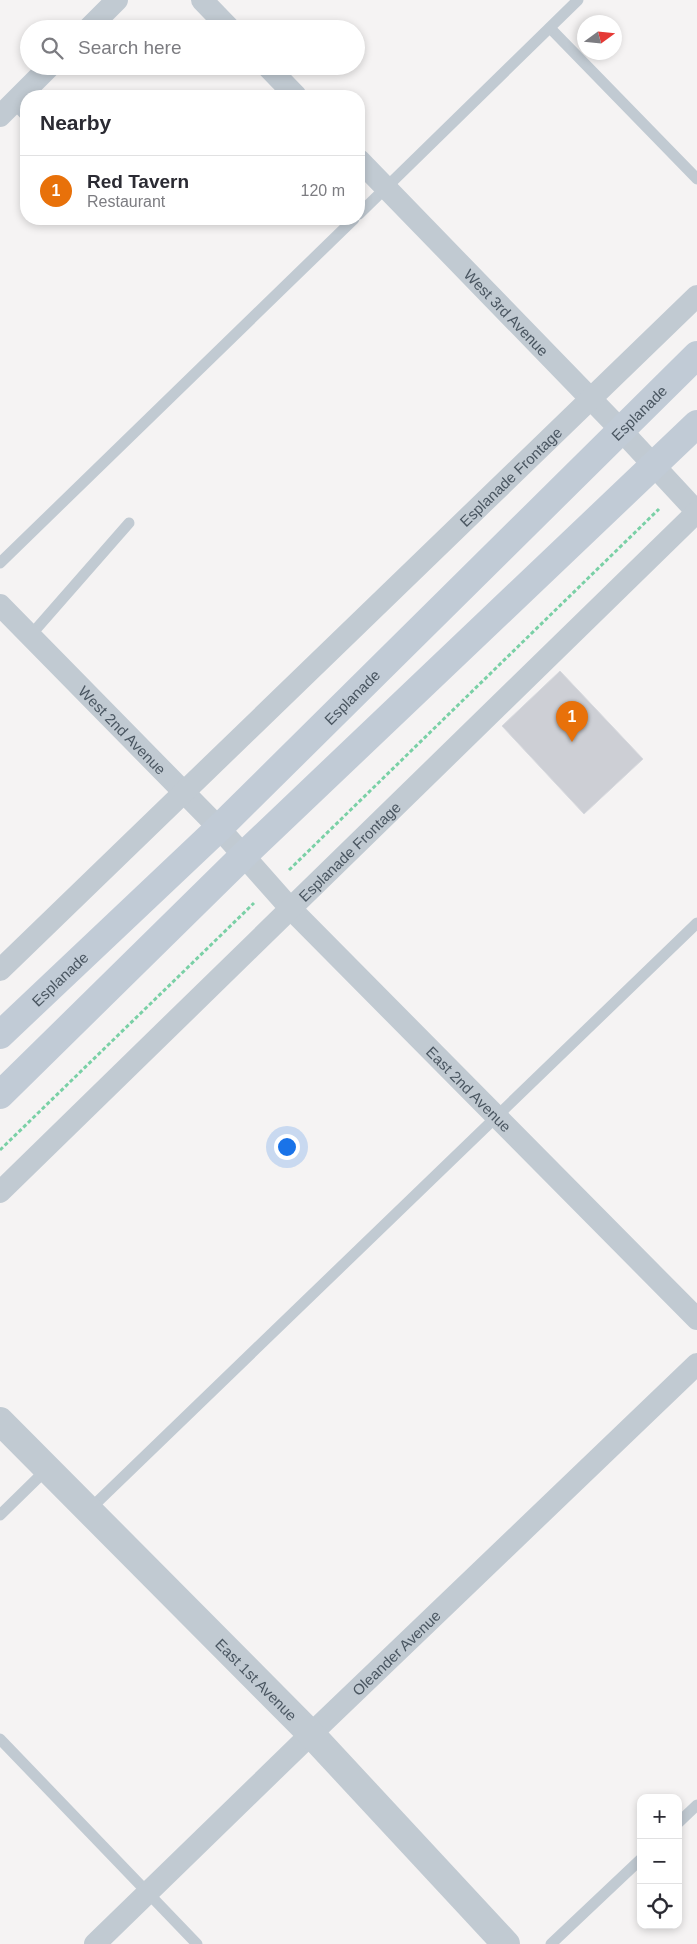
<!DOCTYPE html>
<html lang="en">
<head>
<meta charset="utf-8">
<style>
	body { margin:0; font-family:Helvetica,sans-serif; background:#f7f7f7; color:#2b2b33 }
	.controls { position:absolute; right:15px; bottom:15px; display:grid; overflow:hidden; border-radius:10px; box-shadow:0 2px 8px #0003 }
	.controls button { width:45px; height:45px; display:grid; place-items:center; padding:0; border:0; border-bottom:1px solid #e1e1e2; background:#fff; color:#2b2b33; font:25px sans-serif }
	.compass { position:absolute; left:577px; top:15px; width:45px; height:45px; border-radius:50%; background:#fff; box-shadow:0 2px 8px #0003; rotate:75deg }
	.you { position:absolute; left:286px; top:1146px; width:18px; height:18px; margin:-12px; border:4px solid #fff; border-radius:50%; background:#1a73e8; box-shadow:0 0 0 8px #1a73e833 }
	.badge { display:grid; place-items:center; width:32px; height:32px; border-radius:50%; background:#0b8043; color:#fff; font-size:16px; font-weight:700 }
	.pin { position:absolute; translate:-50% -41px; filter:drop-shadow(0 1px 2px #0008) }
	.pin::after { content:''; position:absolute; top:26px; width:18px; height:15px; background:inherit; clip-path:polygon(0 0,100% 0,50% 100%) }
	.list { margin:0; padding:0; list-style:none }
	h2 { display:flex; justify-content:space-between; align-items:center; height:65px; margin:0; padding:0 20px; font-size:21px }
	h2 small { font-size:16px; font-weight:400; color:#7c7c81 }
	.list li { display:grid; grid-template-columns:32px 1fr auto; gap:15px; align-items:center; box-sizing:border-box; height:70px; padding:0 20px; border-top:1px solid #e1e1e2 }
	.list b { display:block; font-size:19px; white-space:nowrap }
	.list p { margin:0; font-size:16px; white-space:nowrap; color:#7c7c81 }
	.list em { font-size:16px; font-style:normal; color:#7c7c81 }
	.icon { flex:none; width:28px; height:28px; fill:none; stroke:currentColor; stroke-width:2; stroke-linecap:round; stroke-linejoin:round }
	.map { position:relative; flex:none; width:697px; height:1944px; overflow:hidden }
	.search { position:absolute; background:#fff; box-shadow:0 2px 8px #0003; left:20px; top:20px; width:345px; height:55px; display:flex; align-items:center; gap:12px; box-sizing:border-box; padding:0 18px; border-radius:28px; color:#7c7c81; font-size:19px }
	.panel { position:absolute; background:#fff; box-shadow:0 2px 8px #0003; left:20px; top:90px; width:345px; height:135px; border-radius:20px }
	.map>svg:first-child { display:block }
	.building { fill:#cdcfd5; stroke:#d7d9de }
	.lines { fill:none; stroke-linecap:round; stroke-linejoin:round }
	.path { stroke:#7ad0a6; stroke-width:3; stroke-dasharray:4 2.5; stroke-linecap:butt }
	.service { stroke:#c1cad2; stroke-width:11 }
	.minor { stroke:#c1cad2; stroke-width:22 }
	.tertiary { stroke:#c1cad2; stroke-width:28 }
	.secondary { stroke:#c1cbd6; stroke-width:28 }
	.labels { text-anchor:middle; dominant-baseline:central; stroke-width:4.5; stroke-linejoin:round; paint-order:stroke }
	.street-label { font-size:15px; fill:#4a5661; stroke:#fff }
</style>
</head>
<body>
<div class="map">
<svg width="697" height="1944" viewBox="0 0 697 1944">
	<rect width="100%" height="100%" fill="#f5f3f3"/>
	<!-- building -->
	<path class="building" d="M560 671 643 759 584 814 502 726Z"/>
	<g class="lines">
		<!-- path -->
		<g class="path">
			<path d="M289 870 659 509"/>
			<path d="M0 1150 254 903"/>
		</g>
		<!-- service -->
		<g class="service">
			<path d="M550 28 697 179"/>
			<path d="M13 102 26 116"/>
			<path d="M359 214 578 0"/>
			<path d="M0 563 354 219"/>
			<path d="M30 636 129 523"/>
			<path d="M89 1510 697 923"/>
			<path d="M0 1515 47 1469"/>
			<path d="M0 1739 197 1944"/>
			<path d="M678 1823 697 1805"/>
			<path d="M551 1944 641 1859"/>
		</g>
		<!-- minor -->
		<g class="minor">
			<path d="M202 0 230 29"/>
			<path d="M88 29 117 0"/>
			<path d="M267 66 296 96"/>
			<path d="M0 116 50 66"/>
			<path id="s1" d="M359 160 620 429 697 512"/>
			<path id="s2" d="M0 605 219 828 290 908 697 1319"/>
			<path id="s3" d="M0 970 697 296"/>
			<path id="s4" d="M0 1192 697 512"/>
			<path id="s5" d="M95 1944 311 1734 697 1364"/>
		</g>
		<!-- tertiary -->
		<path class="tertiary" id="s6" d="M0 1421 311 1734 506 1944"/>
		<!-- secondary -->
		<g class="secondary">
			<path id="s7" d="M0 1035 219 828 697 355"/>
			<path d="M0 1095 244 855 697 424"/>
		</g>
	</g>
	<g class="labels">
		<!-- street labels -->
		<g class="street-label">
			<text stroke="none"><textPath href="#s1" startOffset="212">West 3rd Avenue</textPath></text>
			<text stroke="none"><textPath href="#s7" startOffset="892">Esplanade</textPath></text>
			<text stroke="none"><textPath href="#s3" startOffset="710">Esplanade Frontage</textPath></text>
			<text stroke="none"><textPath href="#s7" startOffset="488">Esplanade</textPath></text>
			<text stroke="none"><textPath href="#s2" startOffset="175">West 2nd Avenue</textPath></text>
			<text stroke="none"><textPath href="#s4" startOffset="488">Esplanade Frontage</textPath></text>
			<text stroke="none"><textPath href="#s7" startOffset="82">Esplanade</textPath></text>
			<text stroke="none"><textPath href="#s2" startOffset="674">East 2nd Avenue</textPath></text>
			<text stroke="none"><textPath href="#s5" startOffset="419">Oleander Avenue</textPath></text>
			<text stroke="none"><textPath href="#s6" startOffset="364">East 1st Avenue</textPath></text>
		</g>
	</g>
</svg>
<div class="controls">
<button>+</button>
<button>−</button>
<button><svg class="icon" aria-label="locate" viewBox="0 0 24 24"><circle cx="12" cy="12" r="6"/><path d="M12 2v4M12 18v4M2 12h4M18 12h4"/></svg></button>
</div>
<svg class="compass" viewBox="-18 -18 36 36"><path d="M0-13l5 13h-10z" fill="#e53935"/><path d="M0 13l5-13h-10z" fill="#7c7c81"/></svg>
<div class="you"></div>
<div class="pin badge" style="left:572px;top:742px;background:#e8710a">1</div>
<div class="search"><svg class="icon" aria-label="search" viewBox="0 0 24 24"><circle cx="10" cy="10" r="6"/><path d="M15 15l6 6"/></svg>Search here</div>
<section class="panel">
<h2>Nearby<small></small></h2>
<ul class="list">
<li><span class="badge" style="background:#e8710a">1</span><div><b>Red Tavern</b><p>Restaurant</p></div><em>120 m</em></li>
</ul>
</section>
</div>
</body>
</html>
